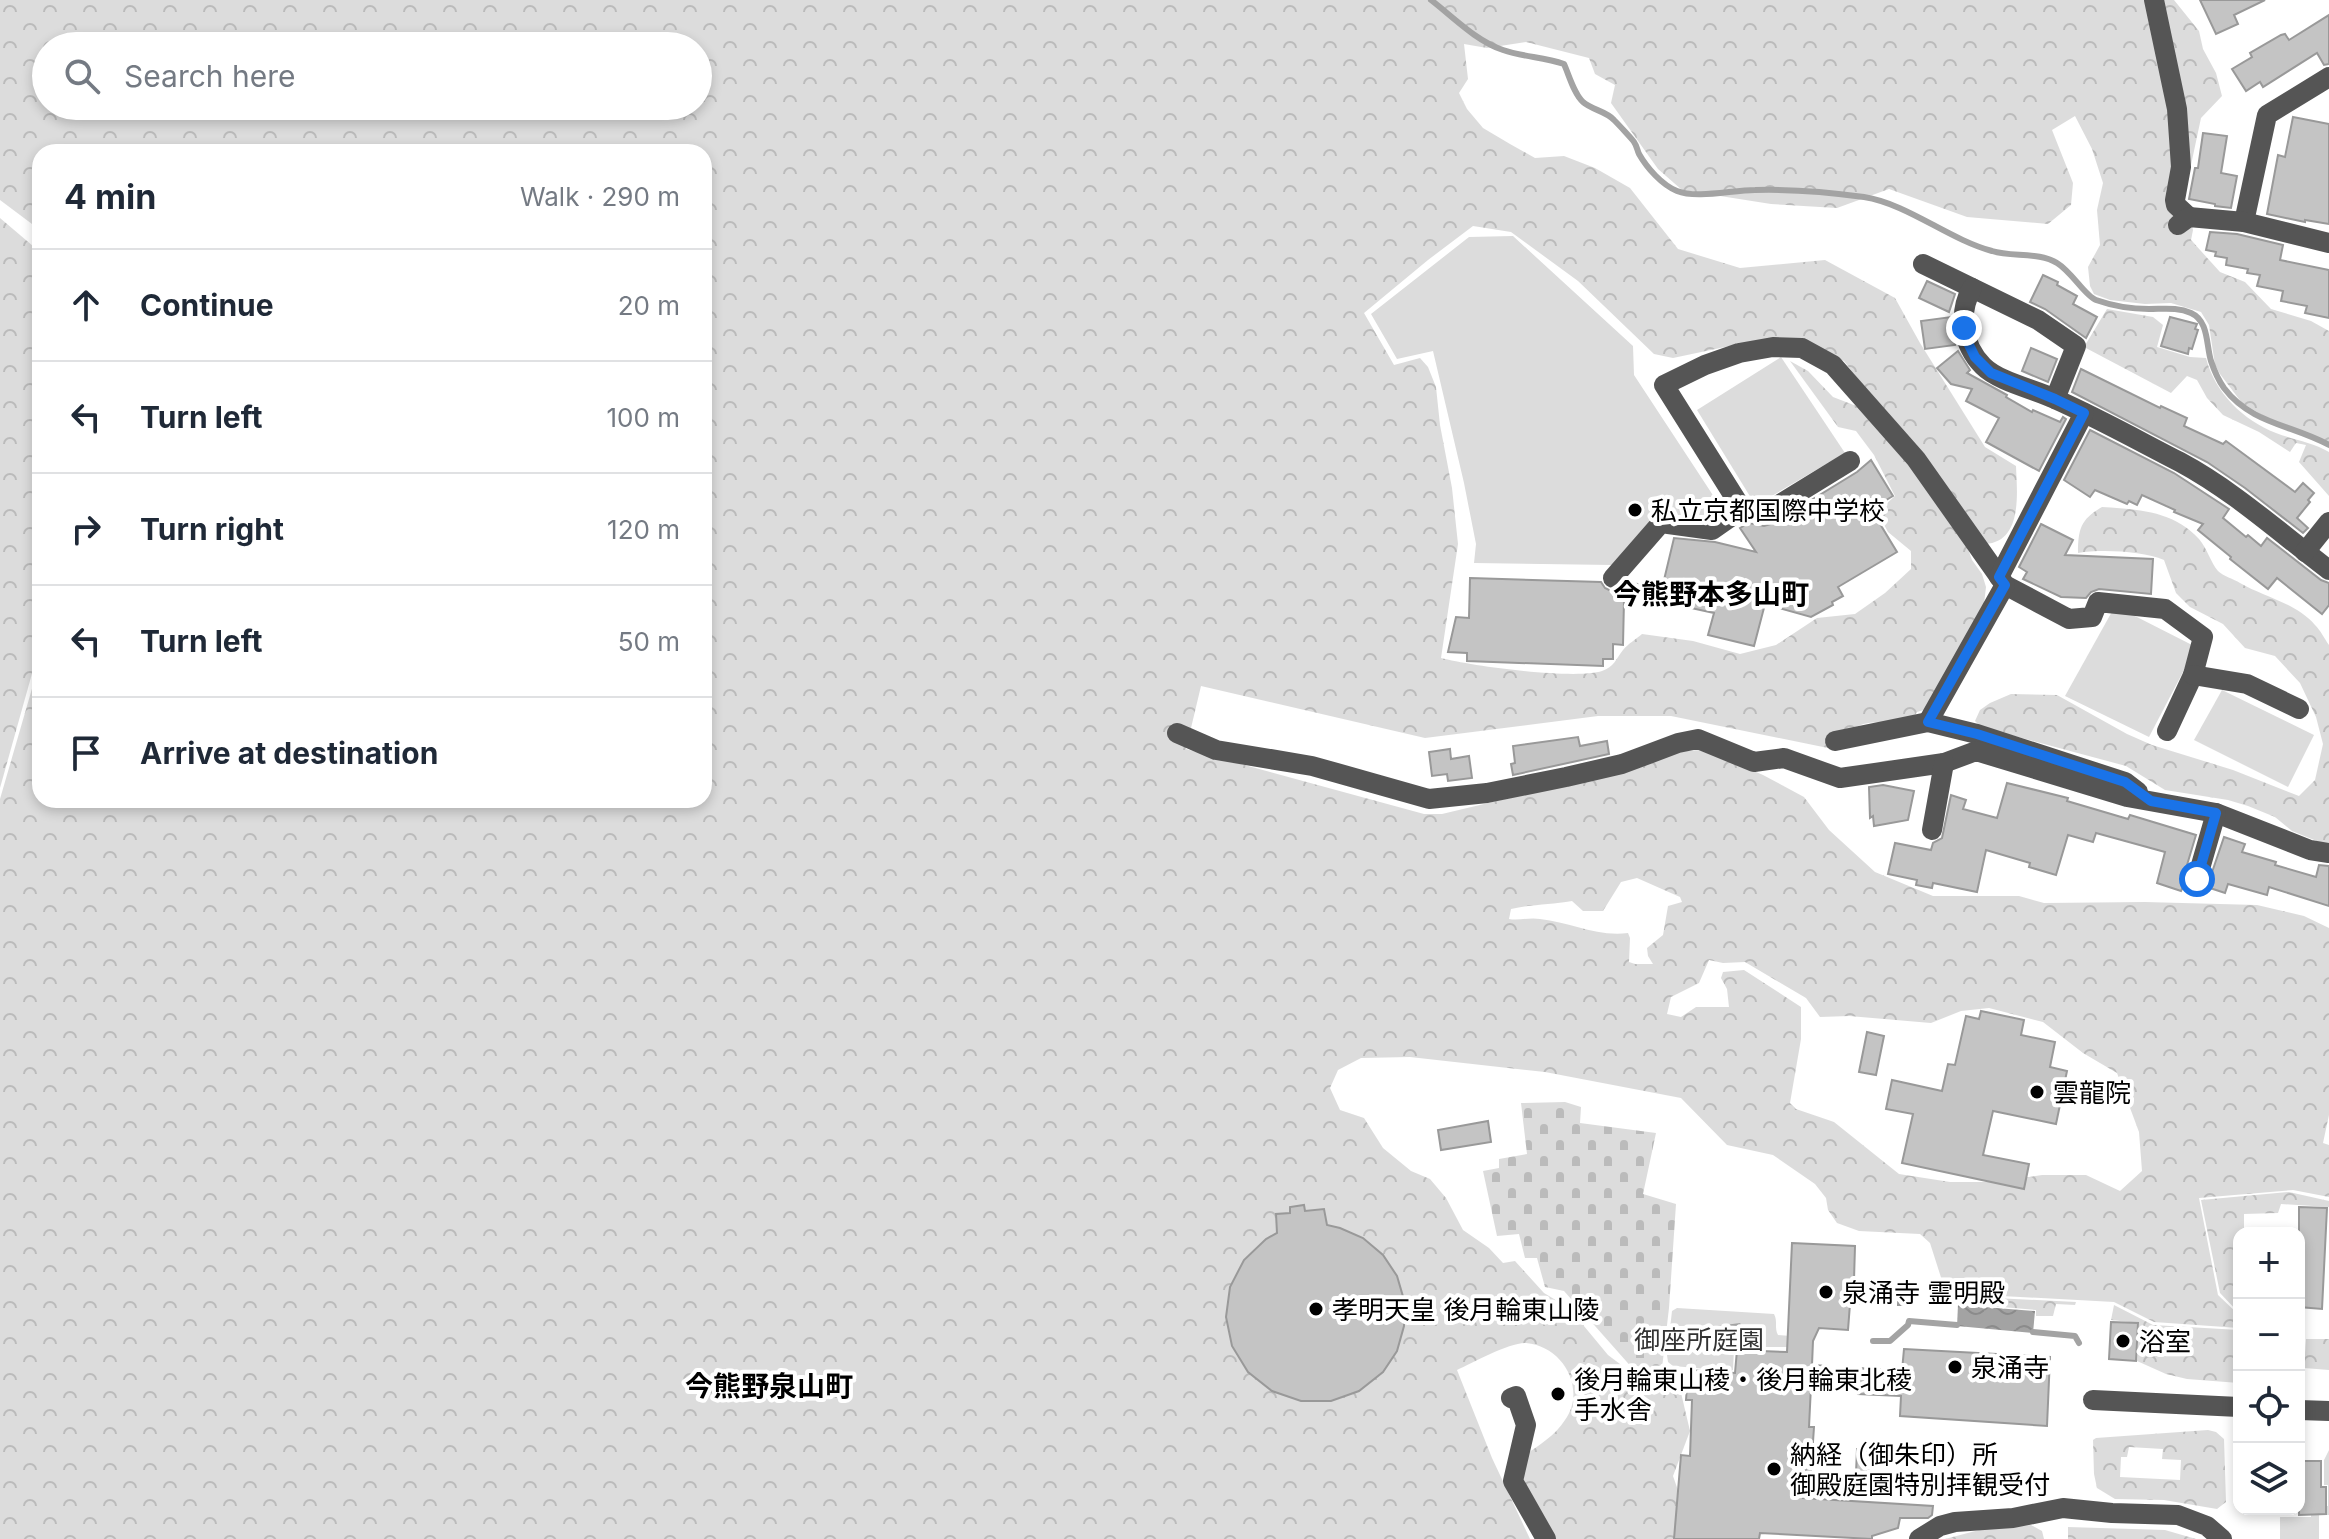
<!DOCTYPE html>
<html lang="en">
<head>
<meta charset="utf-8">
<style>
	body { margin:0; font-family:Inter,"Noto Sans JP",sans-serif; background:#f2f2f3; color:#1f2937 }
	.controls { position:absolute; right:24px; bottom:24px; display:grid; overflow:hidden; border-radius:16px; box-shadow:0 4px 12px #0003 }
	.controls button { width:72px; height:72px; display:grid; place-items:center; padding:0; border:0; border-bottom:2px solid #e0e1e3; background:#fff; color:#1f2937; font:40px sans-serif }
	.stop { position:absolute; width:24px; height:24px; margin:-18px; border:6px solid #1a73e8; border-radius:50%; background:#fff }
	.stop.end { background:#1a73e8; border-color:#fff; box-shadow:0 2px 8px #0008 }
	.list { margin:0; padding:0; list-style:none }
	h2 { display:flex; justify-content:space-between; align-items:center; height:104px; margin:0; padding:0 32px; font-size:34px }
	h2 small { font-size:26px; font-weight:400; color:#747a83 }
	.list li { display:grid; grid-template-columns:52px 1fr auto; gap:24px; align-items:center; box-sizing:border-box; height:112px; padding:0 32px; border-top:2px solid #e0e1e3 }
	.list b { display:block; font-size:30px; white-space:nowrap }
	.list em { font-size:26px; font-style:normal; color:#747a83 }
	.icon { flex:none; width:44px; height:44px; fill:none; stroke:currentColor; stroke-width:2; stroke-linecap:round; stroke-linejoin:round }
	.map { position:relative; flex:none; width:2329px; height:1539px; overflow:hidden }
	.search { position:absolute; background:#fff; box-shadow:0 4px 12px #0003; left:32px; top:32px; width:680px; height:88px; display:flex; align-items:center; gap:20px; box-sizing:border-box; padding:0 28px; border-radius:44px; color:#747a83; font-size:30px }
	.panel { position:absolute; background:#fff; box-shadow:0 4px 12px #0003; left:32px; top:144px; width:680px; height:664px; border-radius:24px }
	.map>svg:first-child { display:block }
	.green { fill:#dcdcdc }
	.forest { fill:url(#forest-crowns); fill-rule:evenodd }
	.cemetery { fill:url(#cemetery-stones) }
	.water { fill:url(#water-waves) }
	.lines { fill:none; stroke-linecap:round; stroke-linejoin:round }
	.stream { stroke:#a3a3a3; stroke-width:6 }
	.building { fill:#c4c4c4; stroke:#999; stroke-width:2 }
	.minor { stroke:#555; stroke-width:20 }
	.route { stroke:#1a73e8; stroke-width:10 }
	.poi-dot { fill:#000; stroke:#fff; stroke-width:3 }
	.labels { text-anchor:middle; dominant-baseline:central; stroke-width:8; stroke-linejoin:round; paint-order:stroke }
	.poi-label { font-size:26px; fill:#000; stroke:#fff; text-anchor:start }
	.park-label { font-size:26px; fill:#333; stroke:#fff }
	.neighbourhood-label { font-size:28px; font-weight:bold; fill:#000; stroke:#fff }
</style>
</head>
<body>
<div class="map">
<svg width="2329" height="1539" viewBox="0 0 2329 1539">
	<defs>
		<pattern id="forest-crowns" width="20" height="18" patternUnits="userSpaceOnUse" patternTransform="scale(2)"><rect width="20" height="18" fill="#dcdcdc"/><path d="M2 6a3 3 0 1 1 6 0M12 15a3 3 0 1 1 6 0" fill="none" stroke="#bbb"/></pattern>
		<pattern id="cemetery-stones" width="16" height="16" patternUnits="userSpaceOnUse" patternTransform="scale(2)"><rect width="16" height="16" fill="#dcdcdc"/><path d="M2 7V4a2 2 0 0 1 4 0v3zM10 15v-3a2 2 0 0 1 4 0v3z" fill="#bbb"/></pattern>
		<pattern id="water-waves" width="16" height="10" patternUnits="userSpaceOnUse" patternTransform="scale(2)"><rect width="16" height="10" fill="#a3a3a3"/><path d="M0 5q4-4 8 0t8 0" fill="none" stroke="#8b8b8b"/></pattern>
	</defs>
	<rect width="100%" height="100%" fill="#fff"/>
	<!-- green -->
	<g class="green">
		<path d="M1513 236 1633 346 1634 375 1722 509 1698 523 1664 516 1613 565 1474 563 1476 544 1464 483 1433 351 1397 359 1371 314 1469 237Z"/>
		<path d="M1781 357 1845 453 1765 500 1751 498 1697 410Z"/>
		<path d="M2114 608 2131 614 2196 647 2149 737 2065 696Z"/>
		<path d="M2222 690 2314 735 2288 787 2194 740Z"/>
		<path d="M1677 1308 1774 1314C1778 1321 1774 1328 1778 1335L1791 1336 1789 1347H1737L1734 1349 1733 1370 1731 1371 1673 1366 1668 1362 1667 1355 1672 1311Z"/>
		<path d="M2329 1450V1515H2319V1539H2280V1517H2311V1511L2319 1506H2328V1485H2324V1460Z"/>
	</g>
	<!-- forest -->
	<g class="forest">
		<path d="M0 0H2174L2199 31 2203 49 2216 73 2222 96 2201 118 2191 165 2182 189 2193 230 2191 240 2220 272 2245 282 2271 309 2311 321 2329 331V442L2269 419 2242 403 2220 374 2215 365 2209 325 2201 312 2171 303 2145 304 2110 300 2094 294 2090 286 2088 267 2100 245 2097 210 2103 183 2092 149 2075 116 2052 130 2073 183 2071 205 2048 224 1967 217 1889 189 1837 208 1771 204 1682 190 1658 169 1611 103 1615 85 1595 74 1589 58 1526 42 1487 48 1464 44 1468 79 1459 93 1467 109 1483 128 1510 144 1535 158 1564 156 1595 168 1630 188 1678 249 1740 268 1825 260 1895 298 1920 343 1985 447 2016 466C2017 492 2023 542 1985 544L1844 361 1797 340 1739 344 1673 358 1654 354 1578 281 1511 232 1473 226 1428 260 1364 313 1394 365 1420 358 1428 367 1436 387 1440 425 1452 488 1458 544 1441 658C1471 666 1575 680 1602 671 1614 667 1616 659 1623 650 1628 644 1636 639 1642 634L1693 641 1740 654 1776 645 1817 618 1855 614 1885 593 1911 569V551L1888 532 1881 519 1885 505 1895 496 1874 455 1856 431 1838 427 1790 361 1808 371 1833 397 1859 407 1891 438 1961 529 1972 560 1982 574 1986 587 1984 604 1933 707 1917 712 1908 727C1892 724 1869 718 1855 728 1845 734 1839 743 1828 748L1671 716H1598L1425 738 1201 686 1186 749 1424 814H1442L1609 774 1680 751 1705 750 1763 775 1804 797 1829 830 1875 872 1933 896H2019L2044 903 2145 902 2257 905 2304 916 2329 928V1115L2323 1143 2329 1145V1197L2293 1190 2199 1198 2218 1295 2239 1315V1328L2154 1322 2114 1302 1946 1293 1930 1243 1920 1234 1859 1231 1837 1223 1828 1210 1826 1198 1815 1184 1773 1155 1727 1145 1681 1098 1545 1072 1410 1057 1361 1058 1338 1070 1330 1088 1340 1110 1364 1118 1383 1148 1411 1171 1430 1179 1446 1198 1463 1230 1489 1248 1503 1263 1515 1261 1544 1293 1569 1308 1608 1355 1640 1379 1654 1378 1670 1370 1678 1380 1690 1431 1673 1476 1680 1496 1676 1539H1555L1520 1476 1523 1456C1538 1446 1555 1436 1565 1420 1587 1389 1563 1346 1526 1343 1510 1342 1472 1363 1457 1370L1492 1458 1530 1539H0V799L40 661V800H704V152H40V230L0 200ZM46 46H698V106H46ZM1637 878 1680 897 1682 902 1668 906 1663 935 1647 948 1648 956 1653 964H1635L1629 962 1630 938 1628 933C1596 937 1570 922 1540 919 1529 917 1519 921 1509 919L1511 909C1532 904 1551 905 1572 901L1583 911H1603L1621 882ZM1709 960 1723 963 1745 962 1806 998 1820 1017 1849 1016 1931 1023 1961 1011 1989 1008 2043 1022 2083 1053 2117 1073 2139 1132 2142 1171 2120 1191 2086 1175H2042L1998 1182H1950L1899 1174 1834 1122 1796 1109 1790 1103 1801 1039V1007L1744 970 1723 972 1721 978 1727 989 1729 1007H1696L1681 1017 1667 1014 1671 997 1699 983Z"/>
		<path d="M0 218 40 252V645L0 788Z"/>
		<path d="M2107 309 2153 317 2163 325 2157 347 2190 357 2206 358C2215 393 2243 420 2276 433 2294 440 2312 442 2329 452V496L2299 462 2306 445 2296 443 2290 452 2259 432 2223 415 2207 398 2197 380 2187 376 2171 393 2084 347Z"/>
		<path d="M2102 507C2137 509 2174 511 2199 539 2207 548 2211 563 2218 571 2223 576 2234 579 2240 583 2264 597 2296 603 2315 625 2321 631 2324 638 2329 645V846L2292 831 2275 817 2248 806 2228 800 2165 790 2126 766 1981 727 1975 721 1980 710 1990 703 2011 694 2057 695 2127 734 2152 745 2233 770 2299 796 2315 780 2323 744 2316 717 2300 683 2275 656 2245 648 2223 624 2190 607 2176 593 2164 560C2143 551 2101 549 2078 553 2078 529 2081 519 2102 507Z"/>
		<path d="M2289 1192 2329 1201V1207L2281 1204 2278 1213 2244 1214V1233H2239V1313L2220 1293 2201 1200Z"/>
		<path d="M1955 1296 2076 1302 2075 1305 2056 1304 2053 1316H2036V1310L1954 1303Z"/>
		<path d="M2114 1305 2153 1325 2239 1330V1383L2187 1379 2166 1374 2137 1361 2139 1323 2111 1320Z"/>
		<path d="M2306 1339H2329V1370L2304 1368Z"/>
		<path d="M2208 1430 2216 1432 2224 1439 2226 1502 2217 1509 2164 1500 2115 1499 2097 1488 2094 1474 2093 1440 2096 1438ZM2129 1447 2163 1449 2162 1459 2181 1460 2180 1480 2120 1477 2121 1457H2127Z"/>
		<path d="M2031 1525 2042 1531 2044 1539H1945L1983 1529Z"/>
		<path d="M2068 1527 2165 1530 2196 1539H2068Z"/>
	</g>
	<!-- cemetery -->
	<path class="cemetery" d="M1565 1102 1581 1107 1580 1123 1656 1133 1643 1194 1676 1204 1669 1308 1662 1368 1634 1370 1564 1291 1545 1287 1537 1258H1525L1519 1234 1497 1236 1483 1171 1499 1168V1159L1527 1154 1521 1103Z"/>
	<!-- water -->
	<g class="water">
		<path d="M1958 1305 2035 1311 2033 1333 1957 1326Z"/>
		<path d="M1740 1323 1744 1329 1739 1337H1716L1706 1350 1698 1351 1696 1349 1697 1336 1717 1326Z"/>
	</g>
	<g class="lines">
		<!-- stream -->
		<g class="stream">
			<path d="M1431 0C1453 17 1476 41 1503 50 1523 57 1544 57 1564 64 1569 75 1574 94 1583 102 1592 110 1606 111 1614 120 1618 124 1633 140 1634 142 1637 146 1637 150 1639 154 1647 168 1662 185 1677 191 1697 199 1732 190 1755 190 1791 189 1828 192 1864 197 1908 204 1948 239 1992 251 2012 257 2040 252 2057 263 2072 272 2085 296 2096 300 2113 306 2131 309 2149 309 2164 309 2178 307 2191 313 2209 321 2206 345 2211 361 2214 370 2219 381 2224 388 2251 424 2293 425 2329 445"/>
			<path d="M2033 1332 2075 1336 2079 1343"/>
			<path d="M1873 1341H1890L1908 1325 1909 1321 1957 1325"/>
		</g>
	</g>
	<!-- building -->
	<g class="building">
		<path d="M2200 0H2265L2234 15 2238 24 2216 34Z"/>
		<path d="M2329 15V64L2324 65 2317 53 2263 87 2260 82 2246 91 2232 69 2252 57 2250 53 2281 35 2285 34 2289 40Z"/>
		<path d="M2293 117 2329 124V224L2305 220V222L2267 214 2278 155 2285 157Z"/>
		<path d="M2203 133 2227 136 2221 173 2237 176 2231 208 2215 206V204L2189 199 2195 168H2198Z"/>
		<path d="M2210 232 2237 234 2283 245 2280 260 2329 270V318L2305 313 2307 306 2281 301 2283 291 2257 286 2260 275 2247 273 2248 269 2226 265 2227 258 2215 256 2216 252 2206 250Z"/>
		<path d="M2043 275 2058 282 2057 285 2077 296 2073 304 2097 317 2086 338 2045 309 2030 302Z"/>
		<path d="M1927 281 1955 294 1949 312 1919 298Z"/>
		<path d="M1951 317 1955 345 1925 349 1921 321Z"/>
		<path d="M2170 317 2197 324 2195 329 2198 330 2192 349 2189 348 2188 354 2161 346Z"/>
		<path d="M2031 348 2057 359 2048 382 2022 371Z"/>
		<path d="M1958 351 1970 370 1967 373 2007 395 2006 397 2032 412 2033 410 2060 422 2063 417 2066 419 2039 471 1986 442 1999 418 1966 401 1972 389 1951 384 1937 368Z"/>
		<path d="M2081 369 2160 408 2161 406 2187 418 2184 426 2223 444 2226 441 2295 492 2303 483 2314 493 2308 500 2310 502 2297 518 2308 528 2303 533 2245 488 2207 462 2072 392Z"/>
		<path d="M2090 430 2174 473 2229 509 2223 518 2246 537 2248 535 2261 546 2267 538 2321 580 2329 583V605L2322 614 2277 578 2268 589 2230 559 2231 557 2198 530 2203 524 2174 512 2175 510 2142 495 2137 505 2129 501 2127 504 2095 490 2090 497 2064 480Z"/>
		<path d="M1871 460 1893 496 1871 509 1897 552 1838 587 1843 596 1832 602 1833 605 1811 617 1765 604 1754 646 1708 635 1714 613 1659 601 1674 538 1715 542 1756 552 1740 528 1749 523 1764 526 1774 523 1857 472Z"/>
		<path d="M2041 524 2073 540 2065 555 2153 559 2151 594 2099 589 2091 592 2086 598 2061 597 2023 579 2027 572 2019 567Z"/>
		<path d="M1470 578 1601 582 1605 588 1611 591 1618 590 1626 583 1639 584 1624 600 1623 645 1613 644V659H1603V666L1467 661V653L1448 652 1456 617 1469 618Z"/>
		<path d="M1578 737 1580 746 1607 741 1609 754 1513 775 1511 764 1515 763 1513 746Z"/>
		<path d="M1450 749 1451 759 1469 756 1472 778 1448 781 1447 774 1432 776 1429 752Z"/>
		<path d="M2007 783 2068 798 2067 801 2128 819 2130 815 2196 835 2184 875 2186 886 2184 885 2181 891 2157 883 2165 852 2096 833 2093 842 2068 835 2056 875 2029 867 2030 863 1986 850 1977 892 1933 883 1932 888 1916 885 1917 880 1888 874 1895 843 1931 850 1933 843 1942 838 1951 795 1966 800 1963 809 1997 818Z"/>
		<path d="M1883 785 1914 791 1908 820 1874 826 1873 816 1870 818 1869 787Z"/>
		<path d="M2224 837 2245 844 2242 852 2276 862 2275 865 2316 877 2319 865 2329 866V906L2269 887 2267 895 2228 884 2225 893 2207 887Z"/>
		<path d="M1981 1011 2024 1020 2021 1035 2055 1042 2050 1067 2067 1071 2056 1124 1993 1111 1983 1155 2029 1164 2024 1189 1902 1163 1913 1114 1886 1109 1892 1080 1942 1091 1948 1064 1955 1065 1966 1016 1979 1019Z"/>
		<path d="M1867 1032 1884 1036 1876 1075 1859 1072Z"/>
		<path d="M1488 1121 1491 1142 1441 1150 1438 1130Z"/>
		<path d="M1304 1205 1305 1211 1324 1209 1327 1225 1340 1228 1363 1238 1383 1255 1397 1276 1404 1300V1326L1397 1351 1383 1372 1359 1391 1331 1401H1301L1272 1391 1248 1372 1232 1346 1226 1317 1230 1287 1244 1260 1266 1239 1277 1233 1276 1214 1290 1213V1207Z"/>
		<path d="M2299 1207 2327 1208 2322 1309 2299 1307Z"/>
		<path d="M1792 1243 1855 1246 1854 1280 1862 1281 1861 1304H1850L1848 1330 1819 1328 1813 1341 1812 1365 1828 1366 1827 1387 1811 1386 1809 1427H1814L1811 1471 1805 1470 1803 1498 1933 1506 1932 1515 1928 1518H1900L1898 1528 1872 1536V1539L1760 1533 1759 1539H1674L1681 1455 1690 1456 1692 1400H1686L1688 1370 1735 1373 1737 1350 1787 1352Z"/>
		<path d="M1899 1283 1915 1284 1914 1305H1898Z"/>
		<path d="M2111 1322 2138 1323 2136 1361 2109 1359Z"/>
		<path d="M1904 1349 2050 1357 2047 1426 1900 1416 1901 1396 1858 1394 1860 1368 1902 1371Z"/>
		<path d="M1857 1449 1875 1450 1874 1473H1856Z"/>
		<path d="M2299 1461H2321V1487H2326V1514L2299 1515Z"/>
	</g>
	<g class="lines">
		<!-- minor -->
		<g class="minor">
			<path d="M2154 0 2177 109 2181 167 2175 200 2176 205 2189 217"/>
			<path d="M2244 222 2267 115 2329 77"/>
			<path d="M2178 225 2189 217 2244 222 2329 243"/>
			<path d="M1923 264 2038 320 2076 346 2055 399"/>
			<path d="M1972 288C1958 313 1962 345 1983 366 1999 382 2034 389 2055 399 2098 418 2139 441 2180 462 2234 491 2280 533 2329 570"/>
			<path d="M1742 509 1664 385 1705 365 1739 353 1773 347 1802 348 1833 365 1916 459 2005 585 2069 619 2092 617 2098 602 2165 609 2203 637 2193 675 2167 731"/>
			<path d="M2305 552 2329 522"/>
			<path d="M1999 577 2084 413"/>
			<path d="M1613 578 1661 523 1712 530 1742 509 1767 512 1850 461"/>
			<path d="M2005 585 1928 722 1977 734 2125 782 2138 792"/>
			<path d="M2193 675 2247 684 2299 709"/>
			<path d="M1177 733 1216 750 1312 766 1429 799 1487 793 1566 777 1622 764 1678 743 1698 739 1754 762 1784 758 1840 778 1944 763 1976 751 2127 797 2216 813 2310 850 2329 853"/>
			<path d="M1835 741 1928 722"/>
			<path d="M1932 830 1944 763"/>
			<path d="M2197 879 2216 813"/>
			<path d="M1511 1398 1516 1396 1526 1425 1513 1481 1546 1539"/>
			<path d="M2093 1400 2239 1407"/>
			<path d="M2299 1410 2329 1411"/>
			<path d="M1919 1539 1940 1526 1955 1522 2013 1518 2063 1508 2112 1513 2178 1515 2207 1526 2222 1539"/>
		</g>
	</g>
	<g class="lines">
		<!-- route -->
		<path class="route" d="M1964 328 1968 343 1975 357 1991 373 2055 399 2084 413 1999 577 2005 585 1928 722 1977 734 2125 782 2151 801 2216 813 2197 879"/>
	</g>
	<!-- markers -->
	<g class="poi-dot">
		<circle cx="1635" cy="510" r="8"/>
		<circle cx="2037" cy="1092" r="8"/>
		<circle cx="1826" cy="1292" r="8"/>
		<circle cx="1316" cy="1309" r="8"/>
		<circle cx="2123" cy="1341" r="8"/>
		<circle cx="1955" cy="1367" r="8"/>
		<circle cx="1558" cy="1394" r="8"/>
		<circle cx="1774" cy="1469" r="8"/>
	</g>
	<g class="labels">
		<!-- poi labels -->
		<g class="poi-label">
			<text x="1651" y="510">私立京都国際中学校</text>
			<text x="2053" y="1092">雲龍院</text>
			<text x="1842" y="1292">泉涌寺 霊明殿</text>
			<text x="1332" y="1309">孝明天皇 後月輪東山陵</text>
			<text x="2139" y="1341">浴室</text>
			<text x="1971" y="1367">泉涌寺</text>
			<text x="1574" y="1379">後月輪東山稜・後月輪東北稜<tspan x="1574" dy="30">手水舎</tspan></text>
			<text x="1790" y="1454">納経（御朱印）所<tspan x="1790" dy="30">御殿庭園特別拝観受付</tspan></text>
		</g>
		<!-- park labels -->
		<g class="park-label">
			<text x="1699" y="1339">御座所庭園</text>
		</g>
		<!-- neighbourhood labels -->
		<g class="neighbourhood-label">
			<text x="1711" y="594">今熊野本多山町</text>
			<text x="769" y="1386">今熊野泉山町</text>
		</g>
	</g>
</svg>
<div class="controls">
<button>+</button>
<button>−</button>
<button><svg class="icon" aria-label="locate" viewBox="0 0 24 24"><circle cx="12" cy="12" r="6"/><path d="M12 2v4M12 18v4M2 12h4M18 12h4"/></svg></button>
<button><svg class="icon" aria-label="layers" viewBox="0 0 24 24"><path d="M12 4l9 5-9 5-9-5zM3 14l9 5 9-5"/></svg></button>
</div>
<div class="stop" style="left:2197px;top:879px"></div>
<div class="stop end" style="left:1964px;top:328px"></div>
<div class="search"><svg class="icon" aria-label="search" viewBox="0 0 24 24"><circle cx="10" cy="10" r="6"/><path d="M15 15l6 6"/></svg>Search here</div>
<section class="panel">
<h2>4 min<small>Walk · 290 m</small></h2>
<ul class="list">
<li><svg class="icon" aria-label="ahead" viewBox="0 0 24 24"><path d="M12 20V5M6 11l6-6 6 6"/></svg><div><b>Continue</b></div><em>20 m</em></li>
<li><svg class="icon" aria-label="left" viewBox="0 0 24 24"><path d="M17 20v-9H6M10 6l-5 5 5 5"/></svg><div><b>Turn left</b></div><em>100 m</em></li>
<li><svg class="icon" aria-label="right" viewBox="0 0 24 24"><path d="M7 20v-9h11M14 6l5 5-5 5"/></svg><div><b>Turn right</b></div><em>120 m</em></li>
<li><svg class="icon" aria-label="left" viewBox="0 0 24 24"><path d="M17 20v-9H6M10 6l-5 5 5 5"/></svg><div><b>Turn left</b></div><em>50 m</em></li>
<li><svg class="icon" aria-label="arrive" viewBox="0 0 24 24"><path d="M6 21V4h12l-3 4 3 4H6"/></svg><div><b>Arrive at destination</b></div></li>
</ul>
</section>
</div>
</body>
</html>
